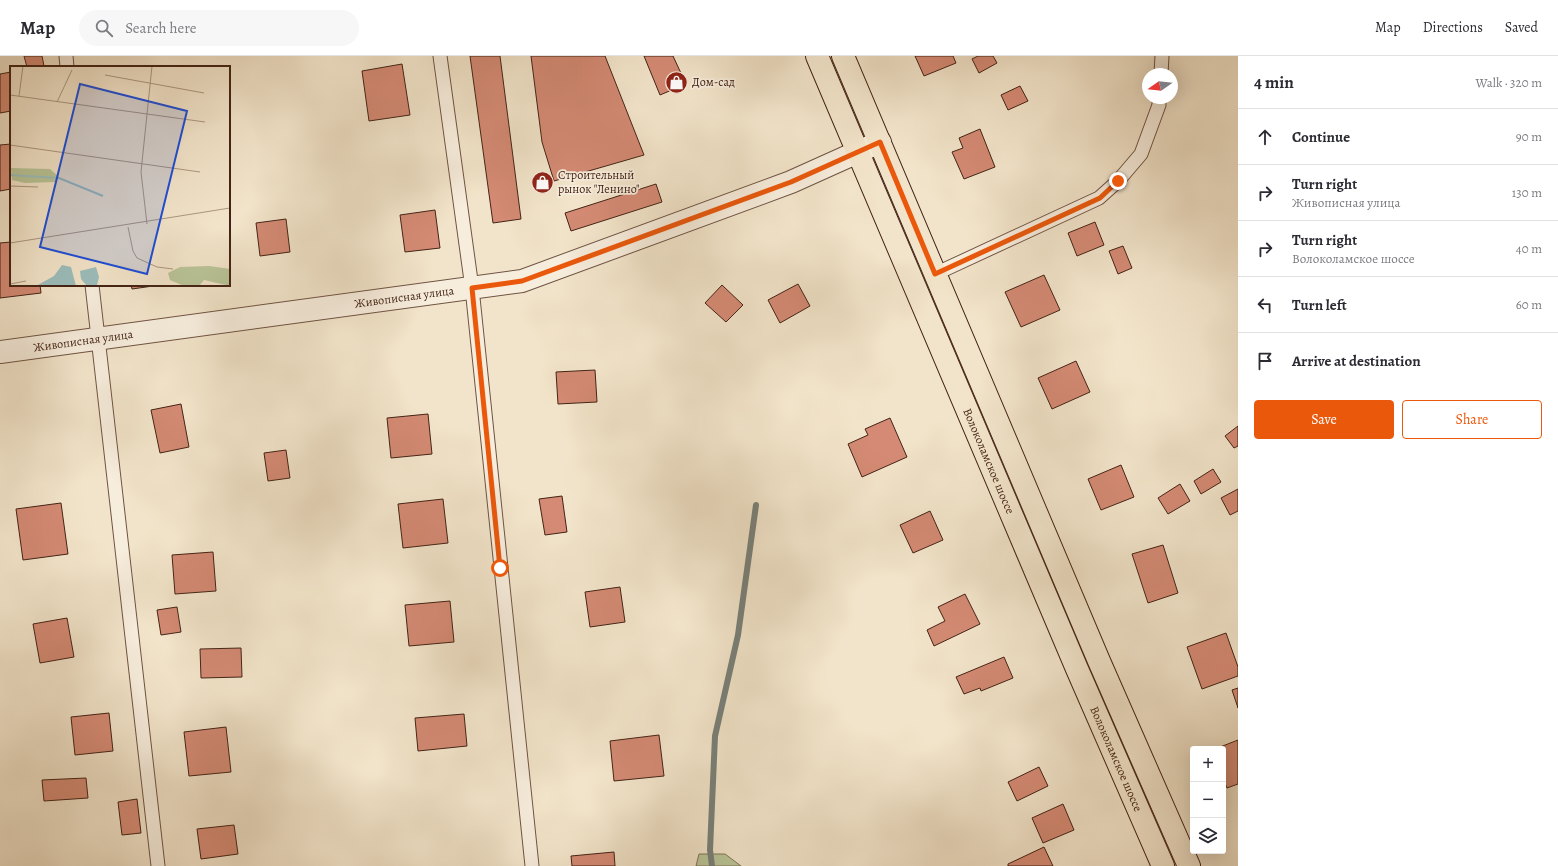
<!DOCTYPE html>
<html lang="en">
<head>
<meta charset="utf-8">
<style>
	body { margin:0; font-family:Alegreya,serif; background:#f7f7f7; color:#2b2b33 }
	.controls { position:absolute; right:12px; bottom:12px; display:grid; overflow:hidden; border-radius:4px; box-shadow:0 4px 16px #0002 }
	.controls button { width:36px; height:36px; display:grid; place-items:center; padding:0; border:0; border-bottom:1px solid #e1e1e2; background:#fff; color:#2b2b33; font:20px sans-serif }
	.compass { position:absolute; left:1142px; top:12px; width:36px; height:36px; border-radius:50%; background:#fff; box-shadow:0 4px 16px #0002; rotate:256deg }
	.stop { position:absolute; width:12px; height:12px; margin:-9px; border:3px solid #ea580c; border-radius:50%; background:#fff }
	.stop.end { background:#ea580c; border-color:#fff; box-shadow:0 1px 4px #0008 }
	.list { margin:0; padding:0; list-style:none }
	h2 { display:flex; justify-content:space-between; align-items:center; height:52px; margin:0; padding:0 16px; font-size:17px }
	h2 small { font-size:13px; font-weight:400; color:#7c7c81 }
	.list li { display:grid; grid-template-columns:26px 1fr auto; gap:12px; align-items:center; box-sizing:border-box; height:56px; padding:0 16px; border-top:1px solid #e1e1e2 }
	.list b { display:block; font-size:15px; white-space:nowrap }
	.list p { margin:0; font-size:13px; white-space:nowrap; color:#7c7c81 }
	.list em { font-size:13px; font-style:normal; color:#7c7c81 }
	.actions { display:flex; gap:8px; padding:12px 16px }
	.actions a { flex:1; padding:9px 0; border:1px solid #ea580c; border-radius:4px; text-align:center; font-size:14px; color:#ea580c }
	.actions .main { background:#ea580c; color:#fff }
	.icon { flex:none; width:22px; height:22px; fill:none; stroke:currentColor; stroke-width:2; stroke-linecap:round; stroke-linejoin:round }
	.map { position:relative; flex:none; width:1238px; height:810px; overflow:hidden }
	header { display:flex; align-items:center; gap:24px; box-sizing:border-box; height:56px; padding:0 20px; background:#fff; border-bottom:1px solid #e1e1e2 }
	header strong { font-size:19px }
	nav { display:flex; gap:22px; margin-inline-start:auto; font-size:14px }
	.search { width:280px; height:36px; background:#f7f7f7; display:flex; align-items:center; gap:10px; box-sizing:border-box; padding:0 14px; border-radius:22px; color:#7c7c81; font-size:15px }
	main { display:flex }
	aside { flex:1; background:#fff }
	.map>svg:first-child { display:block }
	.green { fill:#b9c598; stroke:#7e7456 }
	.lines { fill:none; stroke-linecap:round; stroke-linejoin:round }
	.stream { stroke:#788079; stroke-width:6 }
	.building { fill:#d48a74; stroke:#432315 }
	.lane-casing { stroke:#6f5342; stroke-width:15 }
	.street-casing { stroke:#6f5342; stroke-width:24 }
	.primary-casing { stroke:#432315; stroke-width:24 }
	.lane { stroke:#f7eddd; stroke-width:13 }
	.street { stroke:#f7eddd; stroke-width:22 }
	.primary { stroke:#f2e4ca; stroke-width:22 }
	.route { stroke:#ea580c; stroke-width:5 }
	.labels { text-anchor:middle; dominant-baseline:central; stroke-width:3.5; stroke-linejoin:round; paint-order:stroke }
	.poi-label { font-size:12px; fill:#432315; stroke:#f7eddd; text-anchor:start }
	.street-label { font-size:12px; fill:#432315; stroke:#f7eddd }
	.inset-river { fill:none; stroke:#9cbebc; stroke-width:2 }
	.inset-road { fill:none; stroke:#ac9782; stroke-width:1 }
	.view { fill:#1d4ed8; fill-opacity:0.15; stroke:#1d4ed8; stroke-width:2 }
	.inset-edge { fill:none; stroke:#432315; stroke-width:2 }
</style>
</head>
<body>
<header>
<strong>Map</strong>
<div class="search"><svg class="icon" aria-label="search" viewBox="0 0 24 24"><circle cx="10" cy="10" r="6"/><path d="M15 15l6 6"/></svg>Search here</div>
<nav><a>Map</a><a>Directions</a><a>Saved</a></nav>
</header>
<main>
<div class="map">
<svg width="1238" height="810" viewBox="0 0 1238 810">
	<rect width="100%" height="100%" fill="#f2e4ca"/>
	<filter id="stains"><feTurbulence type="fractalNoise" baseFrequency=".005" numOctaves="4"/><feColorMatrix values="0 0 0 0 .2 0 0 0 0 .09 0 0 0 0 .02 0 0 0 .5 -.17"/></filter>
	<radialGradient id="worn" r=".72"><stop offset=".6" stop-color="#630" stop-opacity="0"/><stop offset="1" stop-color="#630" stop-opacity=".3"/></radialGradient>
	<!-- green -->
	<path class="green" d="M699 798H725L741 810H696Z"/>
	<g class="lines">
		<!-- stream -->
		<path class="stream" d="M712 810 710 794 715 680 738 579 756 449"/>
	</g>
	<!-- building -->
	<g class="building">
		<path d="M24 0H42L44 10 27 11Z"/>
		<path d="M470 0H500L521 163 493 167Z"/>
		<path d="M531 0H605L644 99 554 125 542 86Z"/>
		<path d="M644 0H673L686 28 660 39Z"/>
		<path d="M915 0H953L956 7 924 20Z"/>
		<path d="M978 0H993L997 7 979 17 972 3Z"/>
		<path d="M402 8 410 59 369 65 362 15Z"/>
		<path d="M11 16V55L0 57V18Z"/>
		<path d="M1020 30 1028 45 1008 54 1001 39Z"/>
		<path d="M980 73 995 111 964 123 952 96 963 92 959 82Z"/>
		<path d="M11 88V133L0 135V89Z"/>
		<path d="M656 128 662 146 571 175 565 157Z"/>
		<path d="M435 154 440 192 405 196 400 159Z"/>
		<path d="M286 163 290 196 260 200 256 167Z"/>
		<path d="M1095 166 1104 189 1077 200 1068 177Z"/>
		<path d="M11 186V229H40L41 237 0 242V187Z"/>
		<path d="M1123 190 1132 212 1118 218 1109 195Z"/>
		<path d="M1044 219 1060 254 1021 271 1005 236Z"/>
		<path d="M798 228 810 250 780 267 768 244Z"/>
		<path d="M131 229H160L132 233Z"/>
		<path d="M722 229 743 249 726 266 705 247Z"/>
		<path d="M1076 305 1090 336 1052 353 1038 322Z"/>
		<path d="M595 314 597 346 558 348 556 316Z"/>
		<path d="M181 348 189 391 160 397 151 354Z"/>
		<path d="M428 358 432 398 391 402 387 362Z"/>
		<path d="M890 362 907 401 862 421 848 388 868 379 865 373Z"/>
		<path d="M1238 370V390L1234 392 1225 380Z"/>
		<path d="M286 394 290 422 268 425 264 397Z"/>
		<path d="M1121 409 1134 441 1101 454 1088 423Z"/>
		<path d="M1213 413 1221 426 1201 438 1194 425Z"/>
		<path d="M1180 428 1190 445 1168 458 1158 442Z"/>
		<path d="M1238 433V455L1230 459 1221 442Z"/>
		<path d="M562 440 567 476 545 479 539 443Z"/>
		<path d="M443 443 448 487 403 492 398 448Z"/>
		<path d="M61 447 68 498 23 504 16 453Z"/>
		<path d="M930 455 943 484 913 497 900 469Z"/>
		<path d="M1163 489 1178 537 1148 547 1132 498Z"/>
		<path d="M213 496 216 535 175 538 172 499Z"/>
		<path d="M620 531 625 566 590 571 585 536Z"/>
		<path d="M965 538 980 568 934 590 927 574 945 565 938 551Z"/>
		<path d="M450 545 454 586 409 590 405 549Z"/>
		<path d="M177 551 181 576 161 579 157 554Z"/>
		<path d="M67 562 74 601 40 607 33 568Z"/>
		<path d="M1226 577 1238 611V620L1202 633 1187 591Z"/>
		<path d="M241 592 242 621 201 622 200 593Z"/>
		<path d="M1004 601 1013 622 981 635 980 632 964 638 956 621Z"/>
		<path d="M1238 632V652L1232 634Z"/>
		<path d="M109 657 113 695 75 699 71 661Z"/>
		<path d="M464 658 467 690 418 695 415 662Z"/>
		<path d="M226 671 231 716 189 720 184 676Z"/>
		<path d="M659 679 664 720 614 725 610 685Z"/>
		<path d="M1238 684V728L1227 732 1223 723V693H1215Z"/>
		<path d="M1039 711 1048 730 1017 745 1008 726Z"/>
		<path d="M86 722 88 742 44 745 42 724Z"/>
		<path d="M137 743 141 777 122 779 118 746Z"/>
		<path d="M1063 748 1074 774 1043 787 1032 762Z"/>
		<path d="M234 769 238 798 201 803 197 773Z"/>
		<path d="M1044 791 1053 810H1008V808Z"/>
		<path d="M614 796 615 810H572L571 800Z"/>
	</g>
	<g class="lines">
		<defs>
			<g id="lane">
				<path d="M66 0 67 11"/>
				<path d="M440 0 472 232 532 810"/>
				<path d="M1161 18 1162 0"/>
				<path d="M935 218 1099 142 1118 125 1141 98 1159 49V42"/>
				<path d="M92 229 158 810"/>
			</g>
			<g id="street">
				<path id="s1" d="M0 296 522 225 791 126 880 86"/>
			</g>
			<g id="primary">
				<path id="s2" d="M817 0 1077 613 1163 810"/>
				<path d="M843 0 1099 605 1189 810"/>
			</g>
		</defs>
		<!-- lane casing -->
		<use href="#lane" class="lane-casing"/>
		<!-- street casing -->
		<use href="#street" class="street-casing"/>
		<!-- primary casing -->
		<use href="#primary" class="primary-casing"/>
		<!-- lane -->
		<use href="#lane" class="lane"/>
		<!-- street -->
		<use href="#street" class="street"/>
		<!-- primary -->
		<use href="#primary" class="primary"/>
	</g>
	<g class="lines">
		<!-- route -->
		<path class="route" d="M500 512 472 232 522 225 791 126 880 86 935 218 1100 142 1118 125"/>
	</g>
	<!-- icons -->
	<defs>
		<symbol id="shop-disc" viewBox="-11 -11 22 22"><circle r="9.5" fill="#8f2418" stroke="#f7eddd"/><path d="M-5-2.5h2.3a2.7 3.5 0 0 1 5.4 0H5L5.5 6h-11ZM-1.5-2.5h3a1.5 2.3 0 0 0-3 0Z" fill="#fff"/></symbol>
	</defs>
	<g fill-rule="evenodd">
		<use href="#shop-disc" x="664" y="14" width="25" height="25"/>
		<use href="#shop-disc" x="530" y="114" width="25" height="25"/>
	</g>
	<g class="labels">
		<!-- poi labels -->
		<g class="poi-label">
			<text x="692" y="26">Дом-сад</text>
			<text x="558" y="119">Строительный<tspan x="558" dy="14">рынок "Ленино"</tspan></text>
		</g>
		<!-- street labels -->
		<g class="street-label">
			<text stroke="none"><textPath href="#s1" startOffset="408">Живописная улица</textPath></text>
			<text stroke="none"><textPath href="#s1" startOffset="84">Живописная улица</textPath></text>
			<text stroke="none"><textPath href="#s2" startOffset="440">Волоколамское шоссе</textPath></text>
			<text stroke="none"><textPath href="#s2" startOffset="764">Волоколамское шоссе</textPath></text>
		</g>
	</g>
	<!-- overview -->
	<g transform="translate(10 10)">
		<rect width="220" height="220" fill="#f2e4ca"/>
		<path d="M1 102 40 103 49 111 46 116 15 117 2 114ZM199 200 220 203V220L194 214 189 220H174L160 214 158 207 170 201Z" fill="#b9c598"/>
		<path d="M52 199 61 201 66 220H26L44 210ZM86 201 89 211 87 219 77 220 71 213 70 205Z" fill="#9cbebc"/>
		<path class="inset-river" d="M0 109 49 112 93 130"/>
		<path class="inset-road" d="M95 9 194 27M0 29 195 56M9 30 13 0M47 36 62 4M0 79 190 106M0 120 28 121M137 158 131 106 142 0M118 161 123 185 127 192 147 201 163 203M0 177 220 142M0 218 16 215"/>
		<path class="view" d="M70 18 177 45 137 208 30 181Z"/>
		<rect width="220" height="220" class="inset-edge"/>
	</g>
	<rect width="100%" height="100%" filter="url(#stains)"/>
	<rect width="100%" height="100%" fill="url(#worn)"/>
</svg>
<div class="controls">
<button>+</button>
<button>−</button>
<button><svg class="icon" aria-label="layers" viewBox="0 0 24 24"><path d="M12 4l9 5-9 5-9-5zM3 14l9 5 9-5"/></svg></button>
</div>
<svg class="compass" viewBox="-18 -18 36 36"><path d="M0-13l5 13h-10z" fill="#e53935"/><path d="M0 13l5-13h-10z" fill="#7c7c81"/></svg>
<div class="stop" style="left:500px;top:512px"></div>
<div class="stop end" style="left:1118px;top:125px"></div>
</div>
<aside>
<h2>4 min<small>Walk · 320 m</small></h2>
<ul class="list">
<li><svg class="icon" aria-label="ahead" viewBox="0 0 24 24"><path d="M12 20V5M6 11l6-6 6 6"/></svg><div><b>Continue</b></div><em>90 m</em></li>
<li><svg class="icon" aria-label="right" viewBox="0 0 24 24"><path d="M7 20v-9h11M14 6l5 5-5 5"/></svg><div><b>Turn right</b><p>Живописная улица</p></div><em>130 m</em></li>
<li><svg class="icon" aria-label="right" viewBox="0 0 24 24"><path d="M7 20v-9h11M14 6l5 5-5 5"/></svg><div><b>Turn right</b><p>Волоколамское шоссе</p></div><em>40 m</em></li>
<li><svg class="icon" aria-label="left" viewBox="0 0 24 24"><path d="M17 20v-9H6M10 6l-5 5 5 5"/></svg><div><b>Turn left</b></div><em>60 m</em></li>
<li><svg class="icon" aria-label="arrive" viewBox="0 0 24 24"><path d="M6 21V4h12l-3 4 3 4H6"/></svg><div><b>Arrive at destination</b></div></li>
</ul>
<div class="actions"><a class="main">Save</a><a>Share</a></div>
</aside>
</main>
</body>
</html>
